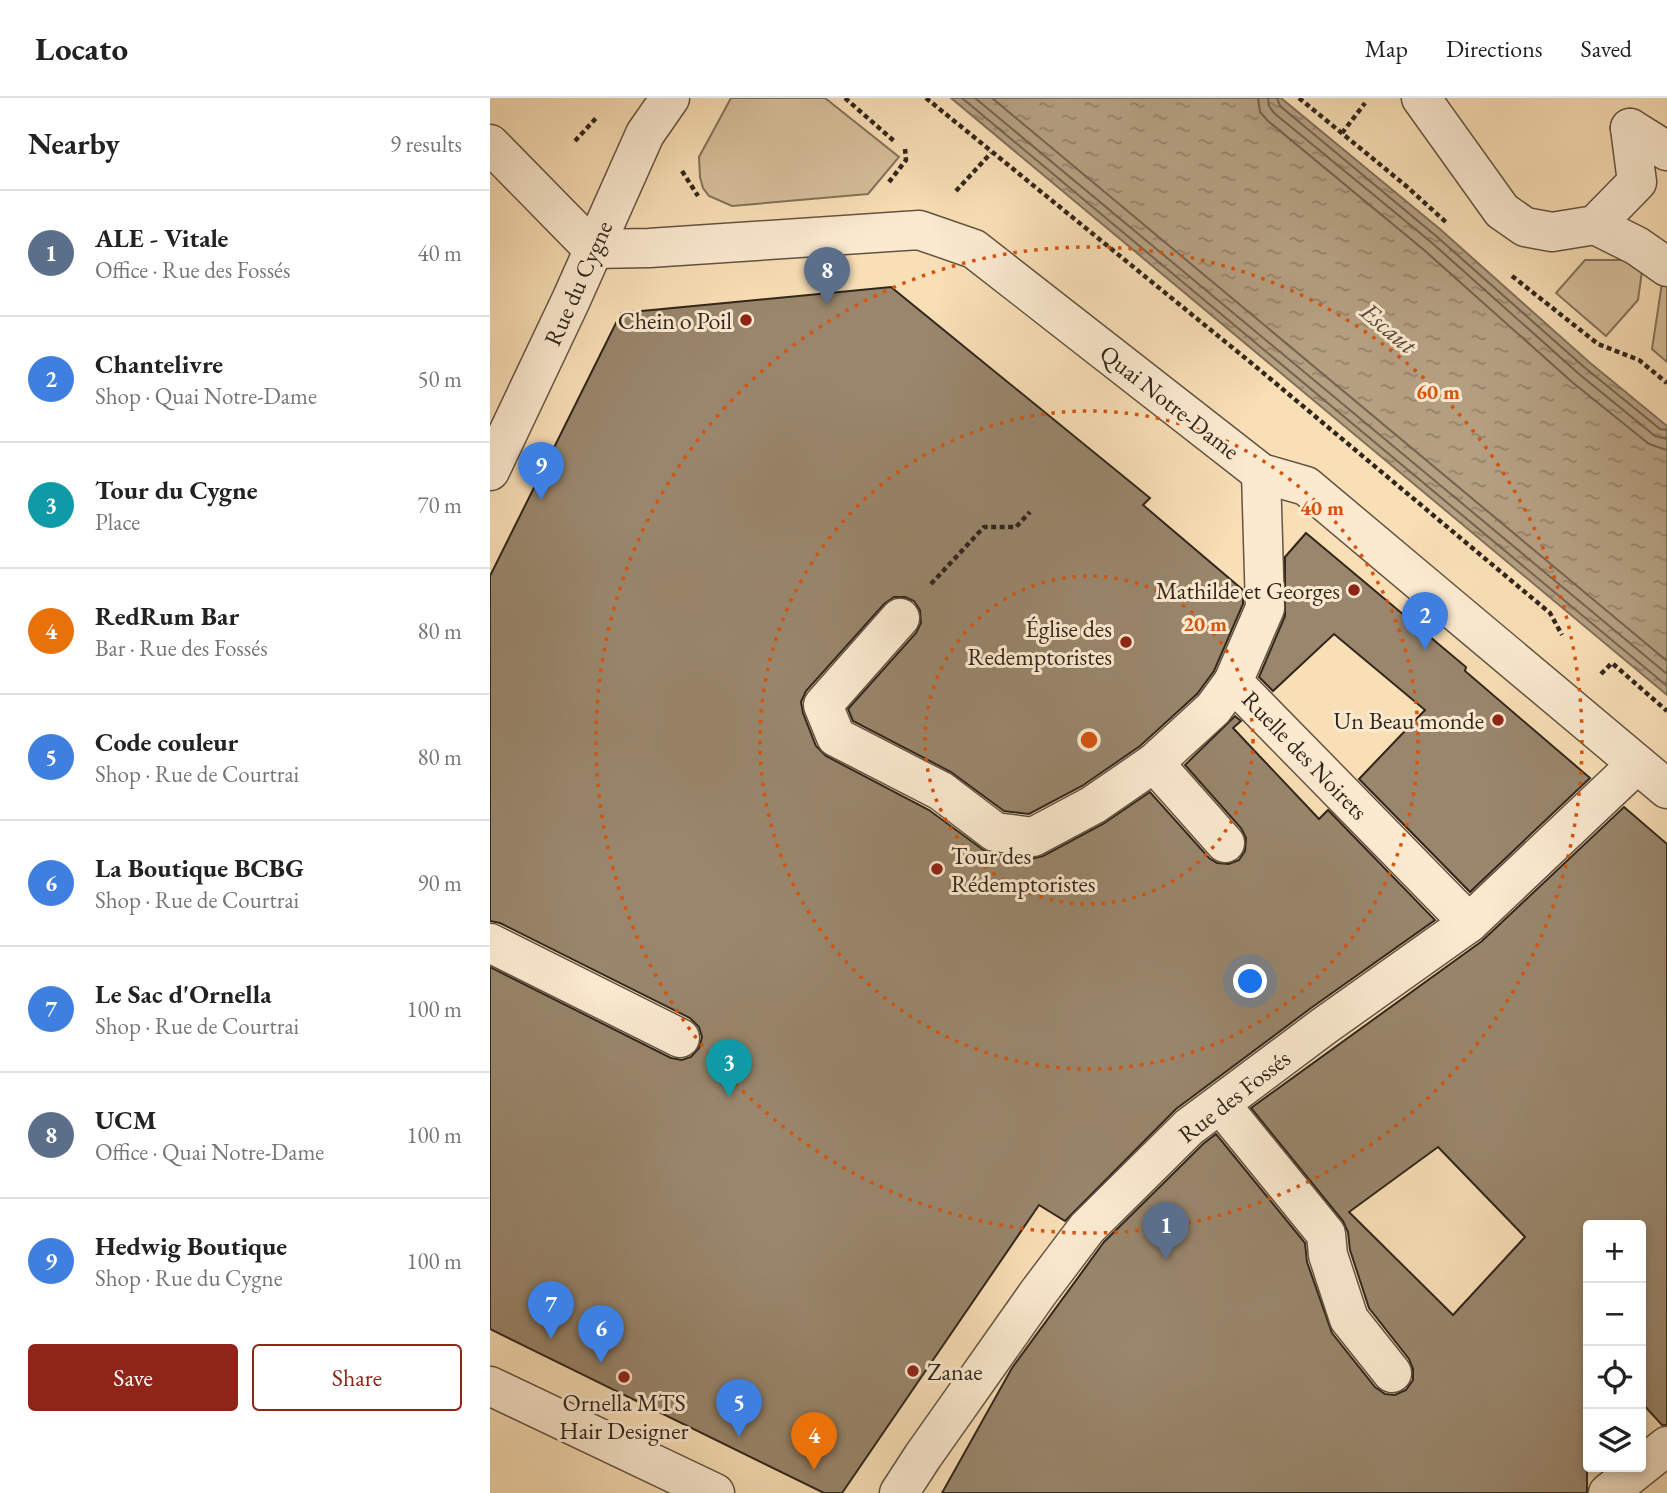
<!DOCTYPE html>
<html lang="en">
<head>
<meta charset="utf-8">
<style>
	body { margin:0; font-family:"EB Garamond",serif; background:#f2f2f2; color:#222 }
	.controls { position:absolute; right:21px; bottom:21px; display:grid; overflow:hidden; border-radius:7px; box-shadow:0 4px 10px #0003 }
	.controls button { width:63px; height:63px; display:grid; place-items:center; padding:0; border:0; border-bottom:2px solid #e0e0e0; background:#fff; color:#222; font:35px sans-serif }
	.you { position:absolute; left:761px; top:884px; width:24px; height:24px; margin:-18px; border:5px solid #fff; border-radius:50%; background:#1a73e8; box-shadow:0 0 0 10px #1a73e833 }
	.badge { display:grid; place-items:center; width:46px; height:46px; border-radius:50%; background:#8f2418; color:#fff; font-size:23px; font-weight:700 }
	.pin { position:absolute; translate:-50% -58px; filter:drop-shadow(0 2px 4px #0008) }
	.pin::after { content:''; position:absolute; top:37px; width:24px; height:21px; background:inherit; clip-path:polygon(0 0,100% 0,50% 100%) }
	.list { margin:0; padding:0; list-style:none }
	h2 { display:flex; justify-content:space-between; align-items:center; height:91px; margin:0; padding:0 28px; font-size:30px }
	h2 small { font-size:23px; font-weight:400; color:#767676 }
	.list li { display:grid; grid-template-columns:46px 1fr auto; gap:21px; align-items:center; box-sizing:border-box; height:126px; padding:0 28px; border-top:2px solid #e0e0e0 }
	.list b { display:block; font-size:26px; white-space:nowrap }
	.list p { margin:0; font-size:23px; white-space:nowrap; color:#767676 }
	.list em { font-size:23px; font-style:normal; color:#767676 }
	.actions { display:flex; gap:14px; padding:21px 28px }
	.actions a { flex:1; padding:16px 0; border:2px solid #8f2418; border-radius:7px; text-align:center; font-size:24px; color:#8f2418 }
	.actions .main { background:#8f2418; color:#fff }
	.icon { flex:none; width:38px; height:38px; fill:none; stroke:currentColor; stroke-width:2; stroke-linecap:round; stroke-linejoin:round }
	.map { position:relative; flex:none; width:1177px; height:1395px; overflow:hidden }
	header { display:flex; align-items:center; gap:42px; box-sizing:border-box; height:98px; padding:0 35px; background:#fff; border-bottom:2px solid #e0e0e0 }
	header strong { font-size:33px }
	nav { display:flex; gap:38px; margin-inline-start:auto; font-size:24px }
	main { display:flex }
	aside { flex:1; background:#fff }
	.map>svg:first-child { display:block }
	.green { fill:#d7c09c; stroke:#84735c; stroke-width:2 }
	.water { fill:url(#water-ripples); stroke:#806f59; stroke-width:2 }
	.lines { fill:none; stroke-linecap:round; stroke-linejoin:round }
	.shore { stroke:#73634f; stroke-width:2 }
	.building { fill:#99866c; stroke:#31261c; stroke-width:2; fill-rule:evenodd }
	.minor-casing { stroke:#635442; stroke-width:41 }
	.path { stroke:#31261c; stroke-width:4.5; stroke-dasharray:5 3.5; stroke-linecap:butt }
	.minor { stroke:#fbead0; stroke-width:38 }
	.ring { fill:none; stroke:#d6540e; stroke-width:3.5; stroke-dasharray:3.5 7 }
	.poi-dot { fill:#8f2418; stroke:#fbead0; stroke-width:2.5 }
	.labels { text-anchor:middle; dominant-baseline:central; stroke-width:6; stroke-linejoin:round; paint-order:stroke }
	.street-label { font-size:24px; fill:#31261c; stroke:#fbead0 }
	.poi-label { font-size:24px; fill:#31261c; stroke:#fbead0; text-anchor:end }
	.water-label { font-size:26px; font-style:italic; fill:#594b3b; stroke:#fbead0 }
	.centre { fill:#d6540e; stroke:#fbead0; stroke-width:3.5 }
	.ring-label { font-size:21px; text-anchor:middle; font-weight:bold; fill:#d6540e; stroke:#fbead0; stroke-width:6; stroke-linejoin:round; paint-order:stroke }
</style>
</head>
<body>
<header>
<strong>Locato</strong>
<nav><a>Map</a><a>Directions</a><a>Saved</a></nav>
</header>
<main>
<aside>
<h2>Nearby<small>9 results</small></h2>
<ul class="list">
<li><span class="badge" style="background:#5c6f8a">1</span><div><b>ALE - Vitale</b><p>Office · Rue des Fossés</p></div><em>40 m</em></li>
<li><span class="badge" style="background:#3f7fe0">2</span><div><b>Chantelivre</b><p>Shop · Quai Notre-Dame</p></div><em>50 m</em></li>
<li><span class="badge" style="background:#0f9aa8">3</span><div><b>Tour du Cygne</b><p>Place</p></div><em>70 m</em></li>
<li><span class="badge" style="background:#e8710a">4</span><div><b>RedRum Bar</b><p>Bar · Rue des Fossés</p></div><em>80 m</em></li>
<li><span class="badge" style="background:#3f7fe0">5</span><div><b>Code couleur</b><p>Shop · Rue de Courtrai</p></div><em>80 m</em></li>
<li><span class="badge" style="background:#3f7fe0">6</span><div><b>La Boutique BCBG</b><p>Shop · Rue de Courtrai</p></div><em>90 m</em></li>
<li><span class="badge" style="background:#3f7fe0">7</span><div><b>Le Sac d'Ornella</b><p>Shop · Rue de Courtrai</p></div><em>100 m</em></li>
<li><span class="badge" style="background:#5c6f8a">8</span><div><b>UCM</b><p>Office · Quai Notre-Dame</p></div><em>100 m</em></li>
<li><span class="badge" style="background:#3f7fe0">9</span><div><b>Hedwig Boutique</b><p>Shop · Rue du Cygne</p></div><em>100 m</em></li>
</ul>
<div class="actions"><a class="main">Save</a><a>Share</a></div>
</aside>
<div class="map">
<svg width="1177" height="1395" viewBox="0 0 1177 1395">
	<defs>
		<pattern id="water-ripples" width="26" height="14" patternUnits="userSpaceOnUse" patternTransform="scale(1.75)"><rect width="26" height="14" fill="#b5a082"/><path d="M2 4q2-2 4 0t4 0M15 11q2-2 4 0t4 0" fill="none" stroke="#94826a"/></pattern>
	</defs>
	<rect width="100%" height="100%" fill="#f9dfb6"/>
	<filter id="stains"><feTurbulence type="fractalNoise" baseFrequency=".00286" numOctaves="4"/><feColorMatrix values="0 0 0 0 .2 0 0 0 0 .09 0 0 0 0 .02 0 0 0 .5 -.17"/></filter>
	<radialGradient id="worn" r=".72"><stop offset=".6" stop-color="#630" stop-opacity="0"/><stop offset="1" stop-color="#630" stop-opacity=".3"/></radialGradient>
	<!-- green -->
	<g class="green">
		<path d="M241 0H335L409 59 378 96 242 108 219 98 213 90 210 79 209 59Z"/>
		<path d="M1095 162H1135L1152 173 1148 202 1116 238 1066 195Z"/>
		<path d="M1172 185 1177 189V264L1162 251Z"/>
	</g>
	<!-- water -->
	<path class="water" d="M461 0H791L951 132 1099 264 1177 328V597Z"/>
	<g class="lines">
		<!-- shore -->
		<g class="shore">
			<path d="M472 0 1177 588"/>
			<path d="M485 0 1177 576"/>
			<path d="M502 0 1177 563"/>
			<path d="M768 0 770 14 778 23 934 152 1082 284 1159 346 1177 352"/>
			<path d="M778 0 779 8 784 15 941 144 1089 276 1165 338 1177 341"/>
			<path d="M787 0 790 8 946 138 1094 269 1170 331 1177 332"/>
		</g>
	</g>
	<!-- building -->
	<g class="building">
		<path d="M401 189 660 400 653 407 753 492V506L724 573 707 596 650 648 592 688 539 716 514 713 461 674 363 623 358 611 426 535 431 525 430 512 424 503 415 499H404L394 506 316 593 311 604 313 615 326 648 336 658 439 712 492 751 501 756 540 761 553 758 613 726 660 694 719 760 727 765 739 766 749 762 755 753 756 740 751 730 695 667 745 618 751 623 743 630 829 721 838 712 945 822 821 910 686 1011 575 1123 549 1107 352 1395H334L0 1231V869L181 960 192 962 201 959 209 950 212 939 209 929 200 920 10 825 0 823V478L131 215Z"/>
		<path d="M816 435 976 569 975 573 1100 680 980 794 869 681 935 612 844 536 783 593 769 579 795 518V459Z"/>
		<path d="M1134 709 1177 746V1327H1172L1151 1304V1127H1098L1097 1395H452L522 1270 614 1144 713 1046 726 1036 815 1145 817 1164 842 1235 885 1289 895 1296 905 1297 916 1292 923 1282V1271L919 1261 879 1210 860 1152 858 1134 853 1123 761 1010 992 843ZM948 1049 1035 1139 963 1217 859 1114Z"/>
	</g>
	<g class="lines">
		<defs>
			<g id="minor">
				<path d="M931 0 1012 113 1035 129 1062 134 1105 127 1147 84 1140 30"/>
				<path d="M1140 30 1177 53"/>
				<path d="M0 46 103 151"/>
				<path d="M1105 127 1147 148 1177 169"/>
				<path d="M103 151 159 150 429 132 484 151 771 375 816 388 1177 691"/>
				<path d="M0 373 81 202 155 36 180 0"/>
				<path d="M771 375 775 510 743 584 979 825"/>
				<path d="M410 520 333 607 346 639 451 693 505 734 543 739 603 707 664 665 723 611 743 584"/>
				<path d="M664 665 735 745"/>
				<path d="M0 845 190 940"/>
				<path d="M731 1007 836 1136 838 1157 859 1221 902 1275"/>
				<path d="M0 1288 225 1395"/>
				<path d="M409 1395 433 1358 548 1195 597 1130 699 1029 834 928 979 825 1147 666"/>
				<path d="M1118 1395 1177 1348"/>
			</g>
		</defs>
		<!-- minor casing -->
		<use href="#minor" class="minor-casing"/>
		<!-- path -->
		<g class="path">
			<path d="M355 0 404 43"/>
			<path d="M436 0 765 268 1060 515 1072 537"/>
			<path d="M809 0 915 87 958 126"/>
			<path d="M852 35 875 5"/>
			<path d="M85 43 108 18"/>
			<path d="M192 73 208 98"/>
			<path d="M399 84 416 62 415 51"/>
			<path d="M466 93 501 55"/>
			<path d="M1022 178 1108 246 1149 262 1177 285"/>
			<path d="M441 486 494 429H526L540 414"/>
			<path d="M1111 576 1122 565 1177 613"/>
		</g>
		<!-- minor -->
		<use href="#minor" class="minor"/>
	</g>
	<!-- distance rings -->
	<g class="ring">
		<circle cx="599" cy="642" r="164"/>
		<circle cx="599" cy="642" r="329"/>
		<circle cx="599" cy="642" r="493"/>
	</g>
	<!-- markers -->
	<g class="poi-dot">
		<circle cx="256" cy="222" r="7"/>
		<circle cx="864" cy="492" r="7"/>
		<circle cx="636" cy="544" r="7"/>
		<circle cx="1008" cy="622" r="7"/>
		<circle cx="447" cy="771" r="7"/>
		<circle cx="423" cy="1273" r="7"/>
		<circle cx="134" cy="1279" r="7"/>
	</g>
	<g class="labels">
		<!-- street labels -->
		<g class="street-label">
			<text transform="translate(88 185) rotate(-66)">Rue du Cygne</text>
			<text transform="translate(680 304) rotate(38)">Quai Notre-Dame</text>
			<text transform="translate(815 657) rotate(46)">Ruelle des Noirets</text>
			<text transform="translate(744 998) rotate(-38)">Rue des Fossés</text>
		</g>
		<!-- poi labels -->
		<g class="poi-label">
			<text x="242" y="222">Chein o Poil</text>
			<text x="850" y="492">Mathilde et Georges</text>
			<text x="622" y="530">Église des<tspan x="622" dy="28">Redemptoristes</tspan></text>
			<text x="994" y="622">Un Beau monde</text>
			<text x="461" y="757" text-anchor="start">Tour des<tspan x="461" dy="28">Rédemptoristes</tspan></text>
			<text x="437" y="1273" text-anchor="start">Zanae</text>
			<text x="134" y="1304" text-anchor="middle">Ornella MTS<tspan x="134" dy="28">Hair Designer</tspan></text>
		</g>
		<!-- water labels -->
		<g class="water-label">
			<text transform="translate(899 230) rotate(40)">Escaut</text>
		</g>
	</g>
	<circle cx="599" cy="642" r="10" class="centre"/>
	<g class="ring-label">
		<text x="948" y="301">60 m</text>
		<text x="832" y="417">40 m</text>
		<text x="715" y="533">20 m</text>
	</g>
	<rect width="100%" height="100%" filter="url(#stains)"/>
	<rect width="100%" height="100%" fill="url(#worn)"/>
</svg>
<div class="controls">
<button>+</button>
<button>−</button>
<button><svg class="icon" aria-label="locate" viewBox="0 0 24 24"><circle cx="12" cy="12" r="6"/><path d="M12 2v4M12 18v4M2 12h4M18 12h4"/></svg></button>
<button><svg class="icon" aria-label="layers" viewBox="0 0 24 24"><path d="M12 4l9 5-9 5-9-5zM3 14l9 5 9-5"/></svg></button>
</div>
<div class="you"></div>
<div class="pin badge" style="left:676px;top:1162px;background:#5c6f8a">1</div>
<div class="pin badge" style="left:935px;top:552px;background:#3f7fe0">2</div>
<div class="pin badge" style="left:239px;top:999px;background:#0f9aa8">3</div>
<div class="pin badge" style="left:324px;top:1372px;background:#e8710a">4</div>
<div class="pin badge" style="left:249px;top:1339px;background:#3f7fe0">5</div>
<div class="pin badge" style="left:111px;top:1265px;background:#3f7fe0">6</div>
<div class="pin badge" style="left:61px;top:1241px;background:#3f7fe0">7</div>
<div class="pin badge" style="left:337px;top:207px;background:#5c6f8a">8</div>
<div class="pin badge" style="left:51px;top:402px;background:#3f7fe0">9</div>
</div>
</main>
</body>
</html>
